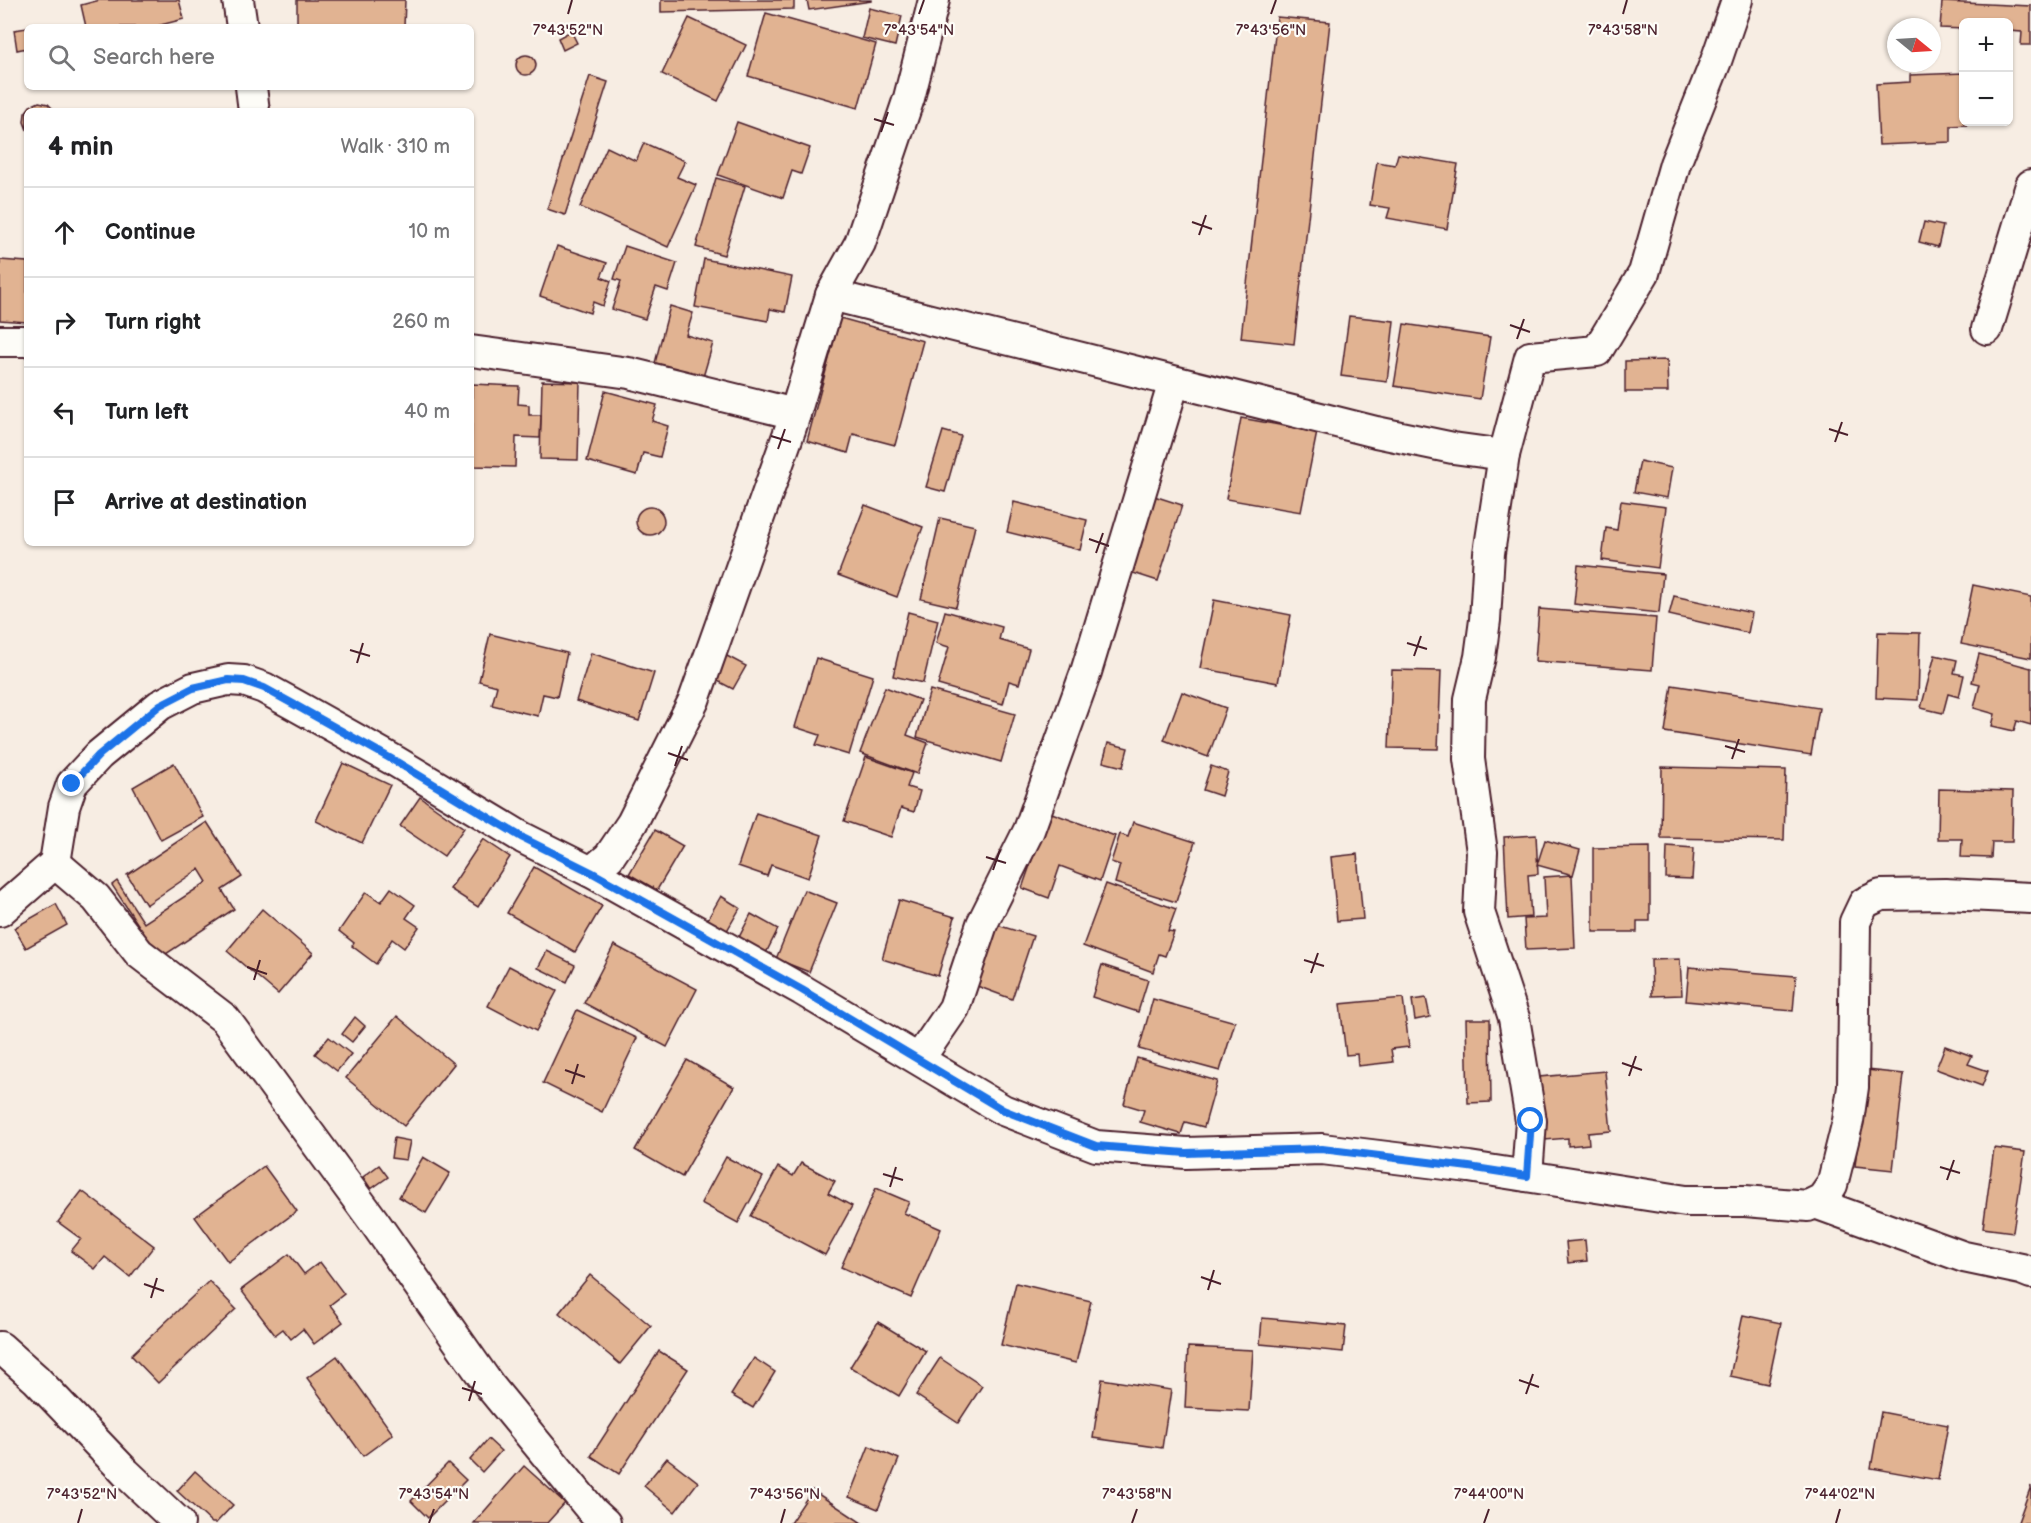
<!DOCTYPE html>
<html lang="en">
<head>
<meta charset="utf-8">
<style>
	body { margin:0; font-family:"Balsamiq Sans",sans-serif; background:#f2f2f2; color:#202124 }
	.controls { position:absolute; right:18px; top:18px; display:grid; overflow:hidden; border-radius:9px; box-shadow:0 2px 4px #0004 }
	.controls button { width:54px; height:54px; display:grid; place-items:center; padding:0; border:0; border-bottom:2px solid #e0e0e0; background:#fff; color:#202124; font:30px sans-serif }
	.compass { position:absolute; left:1887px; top:18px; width:54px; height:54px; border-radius:50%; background:#fff; box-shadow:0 2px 4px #0004; rotate:108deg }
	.stop { position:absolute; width:18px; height:18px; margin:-14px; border:4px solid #1a73e8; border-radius:50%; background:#fff }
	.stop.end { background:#1a73e8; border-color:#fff; box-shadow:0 2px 6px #0008 }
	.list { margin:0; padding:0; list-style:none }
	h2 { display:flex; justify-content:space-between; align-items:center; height:78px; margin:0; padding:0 24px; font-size:26px }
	h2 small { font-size:20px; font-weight:400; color:#757577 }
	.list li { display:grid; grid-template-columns:39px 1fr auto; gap:18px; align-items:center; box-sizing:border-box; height:90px; padding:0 24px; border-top:2px solid #e0e0e0 }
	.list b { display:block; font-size:22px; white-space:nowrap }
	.list em { font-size:20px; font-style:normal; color:#757577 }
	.icon { flex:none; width:33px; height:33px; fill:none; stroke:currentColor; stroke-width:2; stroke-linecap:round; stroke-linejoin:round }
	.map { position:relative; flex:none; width:2031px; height:1523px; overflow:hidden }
	.search { position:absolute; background:#fff; box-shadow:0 2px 4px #0004; left:24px; top:24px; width:450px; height:66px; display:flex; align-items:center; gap:15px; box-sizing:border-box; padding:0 21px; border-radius:9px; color:#757577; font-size:22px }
	.panel { position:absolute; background:#fff; box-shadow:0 2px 4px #0004; left:24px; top:108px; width:450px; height:438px; border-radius:9px }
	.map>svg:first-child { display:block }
	.building { fill:#e1b392; stroke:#4a1f2b; stroke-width:1.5 }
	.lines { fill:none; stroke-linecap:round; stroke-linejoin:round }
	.minor-casing { stroke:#4a1f2b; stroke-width:34 }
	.minor { stroke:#fdfcf7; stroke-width:30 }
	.route { stroke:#1a73e8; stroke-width:8 }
	.ticks { fill:none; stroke:#4a1f2b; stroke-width:2 }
	.ticks-label { font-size:15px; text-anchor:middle; fill:#4a1f2b; stroke:#fdfcf7; stroke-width:4.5; stroke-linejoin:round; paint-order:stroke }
</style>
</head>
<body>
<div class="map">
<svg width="2031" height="1523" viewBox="0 0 2031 1523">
	<rect width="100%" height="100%" fill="#f7ede3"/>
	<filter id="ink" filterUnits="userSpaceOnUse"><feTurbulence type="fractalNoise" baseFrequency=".0167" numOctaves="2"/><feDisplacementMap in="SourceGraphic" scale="12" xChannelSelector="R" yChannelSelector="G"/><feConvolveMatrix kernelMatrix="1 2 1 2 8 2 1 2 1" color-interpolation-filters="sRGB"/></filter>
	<g filter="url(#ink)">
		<!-- building -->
		<g class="building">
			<path d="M100 0H179L184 19 153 27H86L81 5Z"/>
			<path d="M297 0H405L404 27H297Z"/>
			<path d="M661 0H794V9L661 12Z"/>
			<path d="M807 0H871V1L809 10Z"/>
			<path d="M1942 2 2031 6V45H2021L2022 32 2008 31V22H1964V29L1940 28Z"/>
			<path d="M869 8 902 16 895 46 862 38Z"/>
			<path d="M766 13 876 44 858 108 748 76Z"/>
			<path d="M1277 17 1330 22 1294 344 1241 338Z"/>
			<path d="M689 18 746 45 718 101 662 74Z"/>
			<path d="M27 28V48L17 50 14 30Z"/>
			<path d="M571 31 577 43 563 50 558 38Z"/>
			<circle cx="526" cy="65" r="10"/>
			<path d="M1964 73V122H1967V125L1951 126V142L1879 145 1876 84 1910 82V75Z"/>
			<path d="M590 76 608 82 565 215 547 209Z"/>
			<path d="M39 102 48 104 55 111H27V130L24 122 25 113 30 106Z"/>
			<path d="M737 122 810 148 801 174 792 171 783 198 718 175Z"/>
			<path d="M644 143 685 161 677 177 696 185 668 247 580 207 607 147 636 161Z"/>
			<path d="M1398 154 1458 164 1447 229 1387 218 1390 208 1370 205 1377 162 1395 165Z"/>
			<path d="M716 178 745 186 724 255 696 247Z"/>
			<path d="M1924 222 1943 226 1938 247 1919 242Z"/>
			<path d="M557 246 607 263 601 277 611 281 603 306 593 302 590 313 540 296Z"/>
			<path d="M625 246 677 263 668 291 656 287 645 319 612 309 621 281 614 279Z"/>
			<path d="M704 259 792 277 785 312 770 309 768 321 695 307Z"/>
			<path d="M0 260 27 262V322L0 320Z"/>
			<path d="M670 306 693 313 686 335 713 343 703 377 655 363Z"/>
			<path d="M1349 316 1394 321 1387 382 1341 376Z"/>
			<path d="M840 318 923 341 895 445 853 434 848 453 807 441Z"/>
			<path d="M1404 324 1490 337 1480 399 1394 386Z"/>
			<path d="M1667 360 1668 392H1625V361Z"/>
			<path d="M542 381 580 382 578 460 540 459Z"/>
			<path d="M472 384 519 386 518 404 529 405V415H541L540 438 516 437 515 467 471 466Z"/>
			<path d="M605 391 657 405 652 421 668 426 660 457 643 453 637 475 587 461Z"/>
			<path d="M1241 418 1317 432 1301 512 1226 499Z"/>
			<path d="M943 431 961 436 945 492 926 487Z"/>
			<path d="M1640 461 1672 468 1667 498 1634 492Z"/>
			<path d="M1151 495 1182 505 1158 581 1127 571Z"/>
			<path d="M1621 501 1666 507 1658 568 1602 560 1606 528 1617 530Z"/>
			<path d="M1014 502 1087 520 1080 550 1007 532Z"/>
			<path d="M865 505 923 527 897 597 838 575Z"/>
			<circle cx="650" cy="521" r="14"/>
			<path d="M940 518 975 526 956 607 921 599Z"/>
			<path d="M1578 565 1663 574 1659 613 1574 604Z"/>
			<path d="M1973 585 2031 597V658L1961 644Z"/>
			<path d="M1674 596 1752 613 1748 633 1669 615Z"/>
			<path d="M1214 600 1291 615 1278 683 1200 668Z"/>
			<path d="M1539 609 1656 618 1652 670 1535 661Z"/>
			<path d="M945 611 1002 627 999 640 1029 649 1019 684 1009 681 1003 704 938 685 949 647 936 643Z"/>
			<path d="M908 612 938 620 923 683 893 676Z"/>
			<path d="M1878 632 1920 633 1918 700 1876 698Z"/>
			<path d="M490 634 567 653 557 697 543 694 538 716 492 705 497 686 479 681Z"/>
			<path d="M591 653 654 673 639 721 576 701Z"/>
			<path d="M1979 654 2031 668V725L2017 721 2014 731 1992 726 1995 714 1974 708 1980 684 1972 682Z"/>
			<path d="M725 655 746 666 733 689 712 678Z"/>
			<path d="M1935 655 1957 660 1954 673 1964 675 1959 697 1948 694 1943 713 1921 708Z"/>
			<path d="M816 658 873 676 849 755 816 745 820 735 795 727Z"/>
			<path d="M1392 670 1441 671 1438 749 1389 748Z"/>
			<path d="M1672 685 1819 708 1811 755 1665 732Z"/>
			<path d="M885 687 920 700 907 735 928 743 917 774 860 753Z"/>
			<path d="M930 690 1015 714 1001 762 917 737Z"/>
			<path d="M1182 692 1226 708 1208 757 1164 740Z"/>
			<path d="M1108 743 1128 748 1123 767 1103 762Z"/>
			<path d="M866 757 912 773 907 787 920 791 914 812 901 808 891 837 844 821Z"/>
			<path d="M174 763 203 817 161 840 133 787Z"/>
			<path d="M343 763 390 785 362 843 316 821Z"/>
			<path d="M1211 766 1228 772 1221 796 1203 790Z"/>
			<path d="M1662 767 1786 770 1784 840 1661 838Z"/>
			<path d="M1939 789 2013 791 2012 842H1992L1991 858 1961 857 1962 839H1938Z"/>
			<path d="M420 797 464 828 444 856 400 826Z"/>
			<path d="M1049 812 1115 836 1100 881 1060 866 1049 898 1022 888Z"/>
			<path d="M756 813 822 835 808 878 771 865 767 876 738 866Z"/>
			<path d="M207 822 242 877 222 890 234 909 160 958 112 885 117 881 144 923 207 882 199 869 146 905 127 875Z"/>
			<path d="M1133 822 1195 842 1176 902 1115 883 1120 865 1111 862 1120 834 1128 837Z"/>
			<path d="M655 830 683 846 657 890 629 874Z"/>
			<path d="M1536 835 1538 874 1528 875 1531 917 1508 919 1504 837Z"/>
			<path d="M483 839 510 857 478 907 450 889Z"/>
			<path d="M1545 840 1580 850 1573 875 1537 865Z"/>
			<path d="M1667 846 1694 848 1692 879 1666 878Z"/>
			<path d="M1650 847V921H1637V932H1593V848Z"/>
			<path d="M1357 854 1363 919 1337 921 1331 857Z"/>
			<path d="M534 867 602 906 575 952 507 913Z"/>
			<path d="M1572 875 1575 948 1526 950 1524 919 1546 918 1544 877Z"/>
			<path d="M1106 884 1176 909 1168 931 1174 932 1165 956 1159 954 1153 972 1083 946Z"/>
			<path d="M391 888 415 905 406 918 419 927 404 948 392 939 376 964 352 946 354 943 339 931 366 892 381 902Z"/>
			<path d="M804 890 837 903 809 972 776 959Z"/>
			<path d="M721 896 740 908 725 934 706 922Z"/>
			<path d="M899 900 955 917 938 976 882 959Z"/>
			<path d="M56 904 67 925 26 948 14 928Z"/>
			<path d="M262 909 313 953 278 994 227 951Z"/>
			<path d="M751 914 778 929 763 959 735 945Z"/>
			<path d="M997 925 1033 936 1012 999 977 986Z"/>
			<path d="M614 945 697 989 667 1047 584 1003Z"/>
			<path d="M547 951 575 965 567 982 538 968Z"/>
			<path d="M1680 959 1682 995 1652 996 1651 960Z"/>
			<path d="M1102 965 1148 980 1138 1012 1092 997Z"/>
			<path d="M509 966 557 991 536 1031 488 1006Z"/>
			<path d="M1689 967 1796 976 1793 1011 1686 1001Z"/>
			<path d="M1403 998 1409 1047 1391 1049 1393 1062 1358 1066 1357 1054 1346 1055 1340 1004Z"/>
			<path d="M1426 998 1430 1017 1415 1020 1412 1000Z"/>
			<path d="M1153 999 1235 1022 1220 1071 1139 1049Z"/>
			<path d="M577 1010 637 1038 602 1112 543 1083Z"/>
			<path d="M397 1016 454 1064 404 1126 346 1078Z"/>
			<path d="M355 1017 365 1026 352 1042 342 1034Z"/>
			<path d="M1466 1019H1490L1491 1102 1468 1103Z"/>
			<path d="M329 1037 351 1054 337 1071 315 1054Z"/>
			<path d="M1945 1046 1972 1056 1968 1064 1988 1071 1982 1086 1936 1069Z"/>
			<path d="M1137 1058 1217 1081 1204 1127 1185 1122 1181 1134 1140 1122 1144 1110 1124 1104Z"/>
			<path d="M687 1060 734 1087 682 1177 635 1150Z"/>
			<path d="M1866 1070 1904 1074 1893 1170 1855 1166Z"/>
			<path d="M1605 1071 1611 1131 1588 1133 1589 1144 1568 1146V1138L1545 1140 1539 1077Z"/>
			<path d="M394 1138 410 1141 406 1160 391 1158Z"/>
			<path d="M1994 1148 2025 1152 2013 1232 1983 1228Z"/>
			<path d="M423 1157 450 1173 426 1213 399 1197Z"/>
			<path d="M726 1157 763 1177 738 1223 701 1203Z"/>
			<path d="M801 1163 835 1181 828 1193 852 1206 825 1255 751 1216 778 1167 793 1176Z"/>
			<path d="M379 1165 388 1177 371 1189 363 1177Z"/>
			<path d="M264 1166 297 1211 228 1262 195 1217Z"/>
			<path d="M876 1188 909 1202 904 1213 941 1229 911 1298 841 1267Z"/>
			<path d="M82 1191 154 1246 130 1277 105 1257 95 1269 71 1251 81 1239 58 1222Z"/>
			<path d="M1585 1240 1587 1261 1568 1263 1566 1242Z"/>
			<path d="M289 1254 304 1274 320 1262 344 1294 330 1305 343 1322 314 1344 303 1329 291 1339 283 1329 275 1335 241 1290Z"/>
			<path d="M590 1275 651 1326 620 1364 559 1313Z"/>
			<path d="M209 1281 236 1309 158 1383 131 1355Z"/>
			<path d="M1016 1283 1091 1301 1076 1363 1001 1345Z"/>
			<path d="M1743 1315 1781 1323 1768 1384 1730 1376Z"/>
			<path d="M1262 1318 1346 1326 1343 1352 1260 1344Z"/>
			<path d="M878 1322 926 1351 899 1396 850 1367Z"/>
			<path d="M1188 1347 1253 1350 1249 1411 1185 1408Z"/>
			<path d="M659 1351 688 1369 619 1474 591 1456Z"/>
			<path d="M337 1356 393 1434 363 1456 307 1378Z"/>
			<path d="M754 1358 775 1372 753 1408 731 1395Z"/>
			<path d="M940 1358 982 1386 958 1423 916 1395Z"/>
			<path d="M1102 1379 1171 1390 1162 1448 1093 1438Z"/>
			<path d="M1881 1412 1948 1425 1938 1480 1871 1468Z"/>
			<path d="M488 1439 501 1451 482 1472 470 1460Z"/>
			<path d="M869 1446 899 1459 878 1509 849 1497Z"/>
			<path d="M667 1458 698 1482 675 1512 644 1486Z"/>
			<path d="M448 1463 466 1480 428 1518 411 1501Z"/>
			<path d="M524 1466 565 1503 547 1523H474Z"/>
			<path d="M195 1471 233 1505 216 1523H212L177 1491Z"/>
			<path d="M2031 1486V1523H2020L2018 1522Z"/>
			<path d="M812 1490 862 1523H790Z"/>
		</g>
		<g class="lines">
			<defs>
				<g id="minor">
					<path d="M238 0 242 27"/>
					<path d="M251 87 254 111"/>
					<path d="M831 295 1376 432 1453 448 1504 455 1530 357 1597 351 1644 273 1675 164 1716 61 1737 0"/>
					<path d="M1987 329 2031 185"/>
					<path d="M0 341H27"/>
					<path d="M471 351 629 373 795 414"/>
					<path d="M1504 455 1489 553 1485 620 1480 657 1470 699 1469 759 1482 852 1479 912 1514 1018 1531 1121 1527 1176"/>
					<path d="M55 863 96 898 139 953 225 1019 375 1223 489 1385 593 1512 605 1523"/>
					<path d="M591 872 609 857 632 823 694 700 791 427 831 295 860 243 909 98 934 0"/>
					<path d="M0 911 55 863 64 807 72 784 99 755 160 705 193 688 228 680 244 681 264 688 295 705 395 761 523 838 591 872 802 990 1003 1110 1096 1146 1186 1153 1322 1149 1469 1167 1686 1201H1745L1808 1206 1822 1199 1832 1185 1848 1121 1853 1087 1855 922 1864 903 1881 895 1945 894 2031 898"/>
					<path d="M919 1059 954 1008 982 924 1029 830 1086 672 1174 382"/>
					<path d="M1815 1203 1964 1257 2021 1269 2031 1273"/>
					<path d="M0 1347 36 1379 126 1473 179 1523"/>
				</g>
			</defs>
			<!-- minor casing -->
			<use href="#minor" class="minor-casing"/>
			<!-- minor -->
			<use href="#minor" class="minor"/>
		</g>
	</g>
	<g class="lines" filter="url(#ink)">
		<!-- route -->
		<path class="route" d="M72 784 99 755 160 705 193 688 228 680 244 681 264 688 295 705 395 761 523 838 591 872 802 990 1003 1110 1096 1146 1186 1153 1322 1149 1469 1167 1527 1176 1531 1121"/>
	</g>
	<!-- ticks -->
	<path class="ticks" d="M568 14 572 0M919 14 924 0M1271 14 1276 0M1623 14 1627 0M874 119 894 125M881 132 888 112M1192 222 1212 229M1199 235 1206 215M1510 325 1530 332M1517 339 1524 319M1829 429 1848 435M771 436 791 442M1835 442 1842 422M778 449 785 429M1089 539 1109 546M1096 553 1103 533M1407 643 1427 649M350 650 370 656M1414 656 1421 636M357 663 363 643M1725 746 1745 752M668 753 688 760M1732 759 1739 739M675 766 682 746M986 857 1006 863M993 870 1000 850M1304 960 1324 966M247 967 267 974M1311 973 1318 953M254 980 260 960M1622 1063 1642 1070M565 1070 585 1077M1629 1076 1636 1056M572 1084 578 1064M1940 1167 1960 1173M883 1174 903 1180M1947 1180 1954 1160M890 1187 896 1167M1201 1277 1221 1284M144 1284 164 1291M1208 1290 1214 1270M151 1298 157 1278M1519 1380 1539 1387M462 1388 482 1394M1526 1394 1533 1374M469 1401 475 1381M78 1523 82 1509M429 1523 434 1509M781 1523 785 1509M1132 1523 1137 1509M1484 1523 1489 1509M1836 1523 1840 1509"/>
	<g class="ticks-label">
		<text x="568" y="35">7°43'52"N</text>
		<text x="919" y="35">7°43'54"N</text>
		<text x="1271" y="35">7°43'56"N</text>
		<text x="1623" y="35">7°43'58"N</text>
		<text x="1840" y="1499">7°44'02"N</text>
		<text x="82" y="1499">7°43'52"N</text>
		<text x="434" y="1499">7°43'54"N</text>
		<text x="785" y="1499">7°43'56"N</text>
		<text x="1137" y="1499">7°43'58"N</text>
		<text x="1489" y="1499">7°44'00"N</text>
	</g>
</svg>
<div class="controls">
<button>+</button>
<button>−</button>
</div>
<svg class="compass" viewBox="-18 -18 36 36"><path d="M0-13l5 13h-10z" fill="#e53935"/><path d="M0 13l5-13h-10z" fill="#757577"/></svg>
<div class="stop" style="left:1531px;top:1121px"></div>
<div class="stop end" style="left:72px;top:784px"></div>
<div class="search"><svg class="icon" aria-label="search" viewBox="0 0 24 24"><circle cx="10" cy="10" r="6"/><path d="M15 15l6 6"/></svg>Search here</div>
<section class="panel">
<h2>4 min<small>Walk · 310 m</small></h2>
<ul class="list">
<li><svg class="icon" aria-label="ahead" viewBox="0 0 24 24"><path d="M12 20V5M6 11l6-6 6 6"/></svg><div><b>Continue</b></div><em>10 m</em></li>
<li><svg class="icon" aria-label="right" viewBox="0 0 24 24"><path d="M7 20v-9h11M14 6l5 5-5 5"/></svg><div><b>Turn right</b></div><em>260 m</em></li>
<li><svg class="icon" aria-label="left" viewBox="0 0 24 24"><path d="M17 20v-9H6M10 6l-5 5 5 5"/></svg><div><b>Turn left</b></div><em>40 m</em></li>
<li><svg class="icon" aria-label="arrive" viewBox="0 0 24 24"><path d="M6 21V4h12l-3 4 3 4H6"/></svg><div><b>Arrive at destination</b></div></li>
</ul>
</section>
</div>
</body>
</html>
